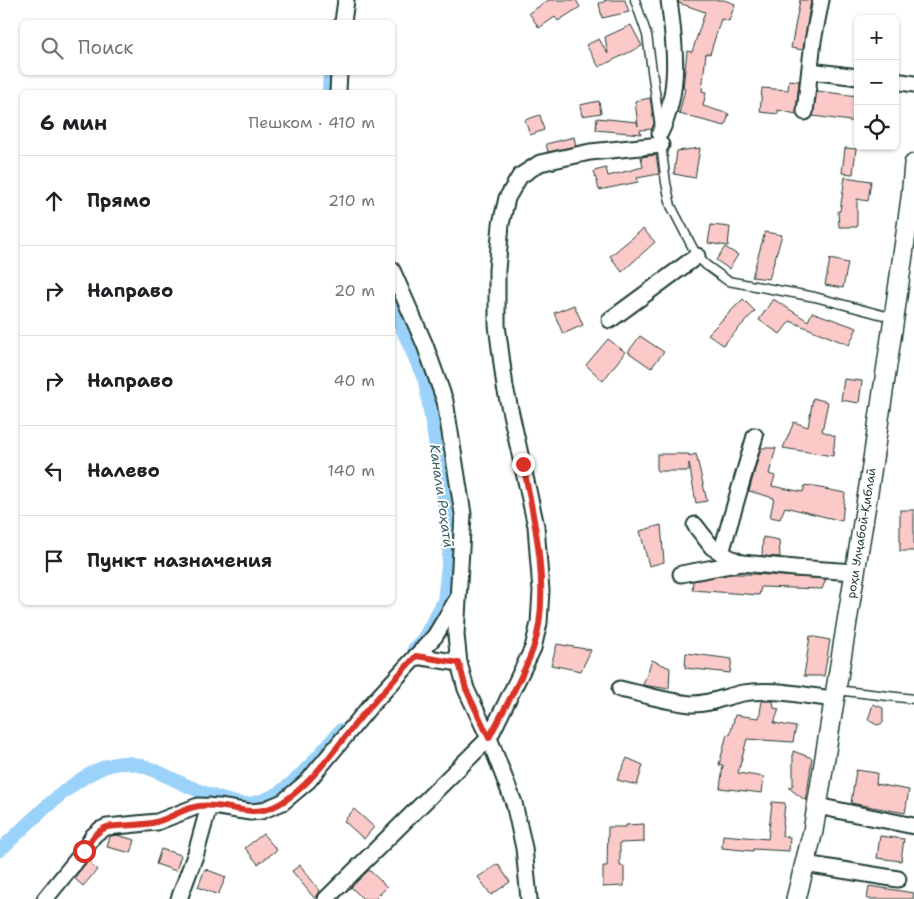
<!DOCTYPE html>
<html lang="ru">
<head>
<meta charset="utf-8">
<style>
	body { margin:0; font-family:"Shantell Sans",sans-serif; background:#f2f2f2; color:#202124 }
	.controls { position:absolute; right:15px; top:15px; display:grid; overflow:hidden; border-radius:8px; box-shadow:0 1px 4px #0004 }
	.controls button { width:45px; height:45px; display:grid; place-items:center; padding:0; border:0; border-bottom:1px solid #e0e0e0; background:#fff; color:#202124; font:25px sans-serif }
	.stop { position:absolute; width:15px; height:15px; margin:-11px; border:4px solid #d93025; border-radius:50%; background:#fff }
	.stop.end { background:#d93025; border-color:#fff; box-shadow:0 1px 5px #0008 }
	.list { margin:0; padding:0; list-style:none }
	h2 { display:flex; justify-content:space-between; align-items:center; height:65px; margin:0; padding:0 20px; font-size:21px }
	h2 small { font-size:16px; font-weight:400; color:#757577 }
	.list li { display:grid; grid-template-columns:32px 1fr auto; gap:15px; align-items:center; box-sizing:border-box; height:90px; padding:0 20px; border-top:1px solid #e0e0e0 }
	.list b { display:block; font-size:19px; white-space:nowrap }
	.list em { font-size:16px; font-style:normal; color:#757577 }
	.icon { flex:none; width:28px; height:28px; fill:none; stroke:currentColor; stroke-width:2; stroke-linecap:round; stroke-linejoin:round }
	.map { position:relative; flex:none; width:914px; height:899px; overflow:hidden }
	.search { position:absolute; background:#fff; box-shadow:0 1px 4px #0004; left:20px; top:20px; width:375px; height:55px; display:flex; align-items:center; gap:12px; box-sizing:border-box; padding:0 18px; border-radius:8px; color:#757577; font-size:19px }
	.panel { position:absolute; background:#fff; box-shadow:0 1px 4px #0004; left:20px; top:90px; width:375px; height:515px; border-radius:8px }
	.map>svg:first-child { display:block }
	.lines { fill:none; stroke-linecap:round; stroke-linejoin:round }
	.canal { stroke:#9bd2fa; stroke-width:14 }
	.building { fill:#fac9c8; stroke:#1f3d34 }
	.service-casing { stroke:#1f3d34; stroke-width:11 }
	.minor-casing { stroke:#1f3d34; stroke-width:19 }
	.tertiary-casing { stroke:#1f3d34; stroke-width:22 }
	.service { stroke:#fff; stroke-width:8 }
	.minor { stroke:#fff; stroke-width:15 }
	.tertiary { stroke:#fff; stroke-width:19 }
	.route { stroke:#d93025; stroke-width:6 }
	.labels { text-anchor:middle; dominant-baseline:central; stroke-width:4; stroke-linejoin:round; paint-order:stroke }
	.street-label { font-size:12px; fill:#1f3d34; stroke:#fff }
	.water-label { font-size:14px; font-style:italic; fill:#3e6266; stroke:#fff }
</style>
</head>
<body>
<div class="map">
<svg width="914" height="899" viewBox="0 0 914 899">
	<rect width="100%" height="100%" fill="#fff"/>
	<filter id="ink" filterUnits="userSpaceOnUse"><feTurbulence type="fractalNoise" baseFrequency=".02" numOctaves="2"/><feDisplacementMap in="SourceGraphic" scale="10" xChannelSelector="R" yChannelSelector="G"/><feConvolveMatrix kernelMatrix="1 2 1 2 8 2 1 2 1" color-interpolation-filters="sRGB"/></filter>
	<g filter="url(#ink)">
		<g class="lines">
			<!-- canal -->
			<g class="canal">
				<path d="M329 92 330 72"/>
				<path d="M392 305 425 381 442 483 450 547 444 601 424 638 414 649"/>
				<path d="M0 850C29 824 82 765 122 763 141 762 162 774 179 782 194 789 231 805 248 804 287 800 317 757 341 730"/>
			</g>
		</g>
		<!-- building -->
		<g class="building">
			<path d="M549 0H576L580 7 558 21 555 17 539 28 529 13Z"/>
			<path d="M604 0H625L629 12 602 18 599 3 605 2Z"/>
			<path d="M678 0H724L735 4 729 21 721 19 710 54 706 53 702 91 706 92 703 106 729 114 725 126 679 114 685 89 683 88 687 51 692 52 705 12 679 3Z"/>
			<path d="M800 0H811L803 50 791 48Z"/>
			<path d="M631 25 642 46 599 67 586 45 599 39 608 54 605 37Z"/>
			<path d="M789 80 799 81 796 114 778 110V114L760 112 762 88 788 90Z"/>
			<path d="M817 91 858 96V122L813 116Z"/>
			<path d="M650 98 654 123 652 129 640 130 641 134 596 130 597 118 637 122 638 126 635 101Z"/>
			<path d="M599 101 601 113 582 116 580 105Z"/>
			<path d="M540 115 544 130 530 135 525 120Z"/>
			<path d="M574 137 576 146 548 152 546 144Z"/>
			<path d="M700 148 695 178 674 174 677 151Z"/>
			<path d="M845 148 856 149 853 174 842 173Z"/>
			<path d="M656 155 659 174 637 178 638 182 599 190 594 171 606 168 608 176 643 167 641 157Z"/>
			<path d="M845 177 871 181 868 201 857 199V227H839L838 211H840Z"/>
			<path d="M711 225 730 227 728 246 708 243Z"/>
			<path d="M643 229 655 242 622 272 610 256Z"/>
			<path d="M765 232 782 235 769 279 752 277Z"/>
			<path d="M725 247 738 255 729 269 716 260Z"/>
			<path d="M830 259 848 263 843 288 825 285Z"/>
			<path d="M743 299 755 311 723 345 708 334Z"/>
			<path d="M773 299 808 321 812 312 857 328 849 345 790 321 780 334 759 320Z"/>
			<path d="M574 305 583 325 563 334 554 313Z"/>
			<path d="M640 336 664 352 651 368 628 352Z"/>
			<path d="M608 339 625 352 603 381 586 365Z"/>
			<path d="M844 379 862 381 859 403 841 400Z"/>
			<path d="M813 398 828 402 822 431 835 436 833 456 783 448 794 422 808 427Z"/>
			<path d="M761 448H776L769 474 775 476 772 486 803 492 805 485 845 493 842 521 785 507 780 519 770 517 774 498 749 491Z"/>
			<path d="M657 454H689V456L696 454 707 501 696 503 689 463V471H657Z"/>
			<rect x="900" y="510" width="14" height="41"/>
			<path d="M661 525 664 562 649 566 640 531Z"/>
			<path d="M763 537 779 540 780 557 762 556Z"/>
			<path d="M731 574H754L826 579 822 589 761 587 759 595 692 590 693 581Z"/>
			<path d="M810 636 830 640 824 676H804Z"/>
			<path d="M557 644 591 650 581 671 551 665Z"/>
			<path d="M686 653 732 659 730 673 685 668Z"/>
			<path d="M652 660 670 668 669 689 643 685Z"/>
			<path d="M762 701H773L774 708 779 709 774 723 796 727 793 742 747 739 738 773 764 777 762 793 720 788 723 765H719L727 734 730 735 735 715 759 718Z"/>
			<path d="M873 704 883 708V723L877 725 868 720Z"/>
			<path d="M793 751 812 758 806 801 789 788 793 785Z"/>
			<path d="M627 758 643 765 637 785 617 780Z"/>
			<path d="M856 770 877 773 876 784 909 790 905 813 851 803Z"/>
			<path d="M772 802 785 803 782 836 790 837 789 851 753 849V851L722 848 723 835 768 839Z"/>
			<path d="M354 809 374 827 364 839 344 821Z"/>
			<path d="M644 824V842L620 843V866H624V886L603 887V866H607L608 827H626V825Z"/>
			<path d="M263 834 277 850 258 864 245 848Z"/>
			<path d="M117 835 135 840 131 853 107 847 110 836Z"/>
			<path d="M880 836 904 839 901 861 877 858Z"/>
			<path d="M161 849 181 855 176 871 156 864Z"/>
			<path d="M88 861 97 870 83 886 74 878Z"/>
			<path d="M498 864 510 882 491 895 478 877Z"/>
			<path d="M300 865 320 891 315 899 292 871Z"/>
			<path d="M205 869 226 877 218 895 198 887Z"/>
			<path d="M369 870 387 887 375 899H363L351 887Z"/>
			<path d="M869 886 914 893 913 899H867Z"/>
		</g>
		<g class="lines">
			<defs>
				<g id="service">
					<path d="M635 0 647 35 660 127"/>
					<path d="M661 144 666 183 671 206 697 256 706 265 728 281 815 297 894 318"/>
					<path d="M836 690 914 699"/>
				</g>
				<g id="minor">
					<path d="M343 22 346 0"/>
					<path d="M810 71 858 77"/>
					<path d="M895 81 914 84"/>
					<path d="M338 92 339 72"/>
					<path d="M805 112 813 41 821 0"/>
					<path d="M660 133C681 90 675 46 669 0"/>
					<path d="M392 270 425 345 445 401 463 514 456 635 459 663 466 689 489 738 514 803 524 848 529 899"/>
					<path d="M610 320 697 256"/>
					<path d="M695 525 712 547 730 558 742 563 795 568 855 572"/>
					<path d="M721 553 755 436"/>
					<path d="M681 574 741 563"/>
					<path d="M416 656 459 663"/>
					<path d="M620 689C643 694 667 702 691 704 709 705 726 696 743 693 773 688 805 696 835 699"/>
					<path d="M817 806 914 826"/>
					<path d="M805 864 898 879"/>
					<path d="M45 899 84 851 93 836 100 830 107 827 157 822 198 806 219 807 250 812 261 811 283 802 308 781 371 705 435 636 456 601"/>
					<path d="M179 899 196 853 209 806"/>
					<path d="M326 899 489 738 533 648 539 623 541 591 536 526 505 387 497 325V270L501 224 507 198 520 176 540 163 590 152 661 145"/>
				</g>
				<g id="tertiary">
					<path id="s1" d="M796 899 813 831 869 486 894 318 911 198 914 164"/>
				</g>
			</defs>
			<!-- service casing -->
			<use href="#service" class="service-casing"/>
			<!-- minor casing -->
			<use href="#minor" class="minor-casing"/>
			<!-- tertiary casing -->
			<use href="#tertiary" class="tertiary-casing"/>
			<!-- service -->
			<use href="#service" class="service"/>
			<!-- minor -->
			<use href="#minor" class="minor"/>
			<!-- tertiary -->
			<use href="#tertiary" class="tertiary"/>
		</g>
	</g>
	<g class="lines" filter="url(#ink)">
		<!-- route -->
		<path class="route" d="M84 851C91 840 95 832 107 827 123 825 141 826 156 822 171 818 184 808 199 806 225 802 247 818 273 807 306 793 337 746 360 718 378 697 397 677 416 656L459 663 466 689 489 738C504 709 522 679 533 649 552 596 534 517 523 464"/>
	</g>
	<g class="labels">
		<!-- street labels -->
		<g class="street-label">
			<text stroke="none"><textPath href="#s1" startOffset="372">роҳи Улҷабой-Қиблаӣ</textPath></text>
		</g>
		<!-- water labels -->
		<g class="water-label">
			<text transform="translate(442 496) rotate(82)">Канали Роҳатӣ</text>
		</g>
	</g>
</svg>
<div class="controls">
<button>+</button>
<button>−</button>
<button><svg class="icon" aria-label="locate" viewBox="0 0 24 24"><circle cx="12" cy="12" r="6"/><path d="M12 2v4M12 18v4M2 12h4M18 12h4"/></svg></button>
</div>
<div class="stop" style="left:84px;top:851px"></div>
<div class="stop end" style="left:523px;top:464px"></div>
<div class="search"><svg class="icon" aria-label="search" viewBox="0 0 24 24"><circle cx="10" cy="10" r="6"/><path d="M15 15l6 6"/></svg>Поиск</div>
<section class="panel">
<h2>6 мин<small>Пешком · 410 m</small></h2>
<ul class="list">
<li><svg class="icon" aria-label="ahead" viewBox="0 0 24 24"><path d="M12 20V5M6 11l6-6 6 6"/></svg><div><b>Прямо</b></div><em>210 m</em></li>
<li><svg class="icon" aria-label="right" viewBox="0 0 24 24"><path d="M7 20v-9h11M14 6l5 5-5 5"/></svg><div><b>Направо</b></div><em>20 m</em></li>
<li><svg class="icon" aria-label="right" viewBox="0 0 24 24"><path d="M7 20v-9h11M14 6l5 5-5 5"/></svg><div><b>Направо</b></div><em>40 m</em></li>
<li><svg class="icon" aria-label="left" viewBox="0 0 24 24"><path d="M17 20v-9H6M10 6l-5 5 5 5"/></svg><div><b>Налево</b></div><em>140 m</em></li>
<li><svg class="icon" aria-label="arrive" viewBox="0 0 24 24"><path d="M6 21V4h12l-3 4 3 4H6"/></svg><div><b>Пункт назначения</b></div></li>
</ul>
</section>
</div>
</body>
</html>
